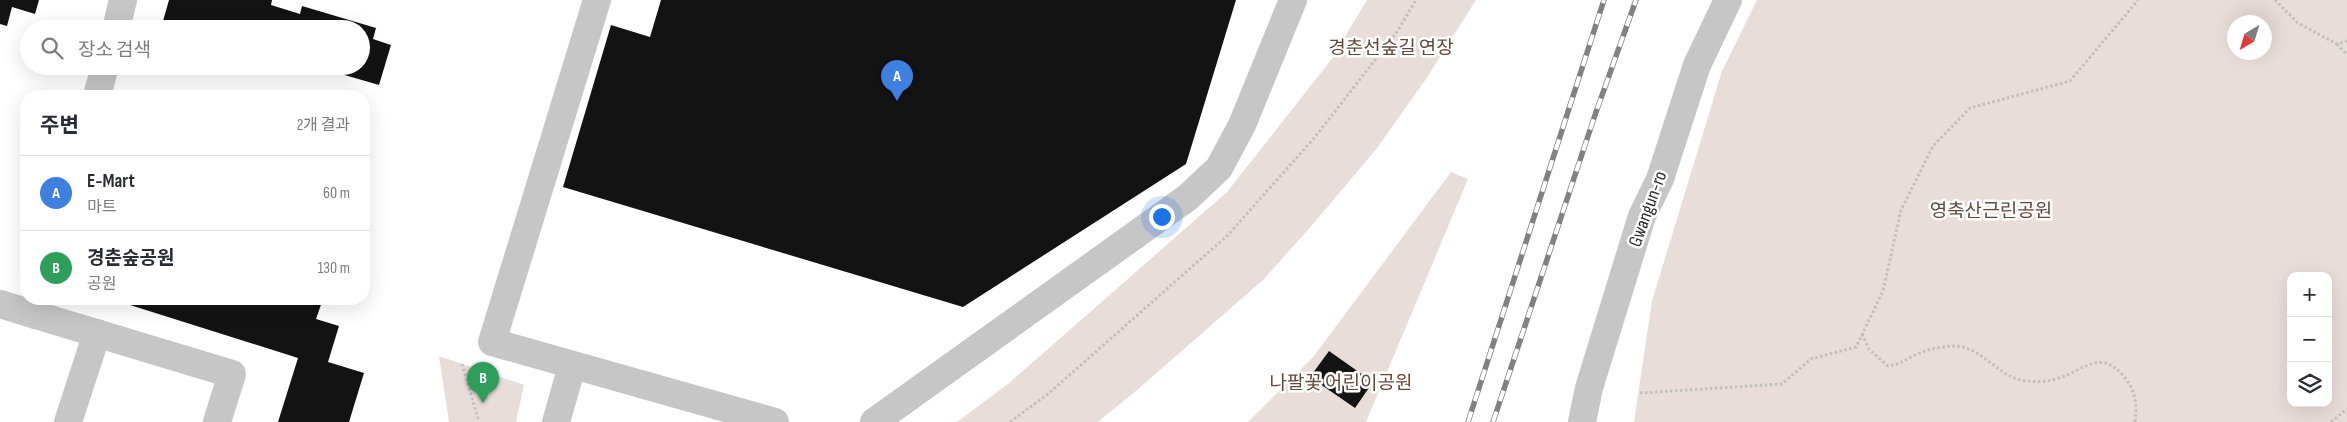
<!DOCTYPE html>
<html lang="ko">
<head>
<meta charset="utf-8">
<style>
	body { margin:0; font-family:"Sofia Sans Condensed","Noto Sans KR",sans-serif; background:#f2f2f3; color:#2b2b33 }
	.controls { position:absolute; right:15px; bottom:15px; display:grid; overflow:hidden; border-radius:10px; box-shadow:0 5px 20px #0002 }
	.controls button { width:45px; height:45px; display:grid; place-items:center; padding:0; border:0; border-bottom:1px solid #e1e1e2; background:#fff; color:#2b2b33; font:25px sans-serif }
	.compass { position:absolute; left:2227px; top:15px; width:45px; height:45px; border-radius:50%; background:#fff; box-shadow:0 5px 20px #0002; rotate:218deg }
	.you { position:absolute; left:1161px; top:216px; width:18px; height:18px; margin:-12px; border:4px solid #fff; border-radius:50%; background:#1a73e8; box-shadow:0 0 0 8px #1a73e833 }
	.badge { display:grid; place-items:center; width:32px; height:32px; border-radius:50%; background:#ab30e0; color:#fff; font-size:16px; font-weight:700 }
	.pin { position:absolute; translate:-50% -41px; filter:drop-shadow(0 1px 2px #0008) }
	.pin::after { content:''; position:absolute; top:26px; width:18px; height:15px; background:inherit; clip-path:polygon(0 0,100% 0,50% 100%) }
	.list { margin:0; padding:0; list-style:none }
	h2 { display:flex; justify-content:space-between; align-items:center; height:65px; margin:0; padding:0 20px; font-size:21px }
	h2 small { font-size:16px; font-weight:400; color:#7c7c81 }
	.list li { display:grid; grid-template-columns:32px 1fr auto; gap:15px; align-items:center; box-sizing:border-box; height:75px; padding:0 20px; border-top:1px solid #e1e1e2 }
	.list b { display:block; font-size:19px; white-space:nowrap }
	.list p { margin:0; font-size:16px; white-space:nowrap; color:#7c7c81 }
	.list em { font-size:16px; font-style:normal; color:#7c7c81 }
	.icon { flex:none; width:28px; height:28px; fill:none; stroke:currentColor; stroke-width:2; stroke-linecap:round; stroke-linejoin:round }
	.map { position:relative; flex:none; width:2347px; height:422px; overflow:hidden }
	.search { position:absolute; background:#fff; box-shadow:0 5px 20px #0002; left:20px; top:20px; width:350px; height:55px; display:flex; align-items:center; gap:12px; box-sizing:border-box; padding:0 18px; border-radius:28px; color:#7c7c81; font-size:19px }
	.panel { position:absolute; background:#fff; box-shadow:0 5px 20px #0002; left:20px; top:90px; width:350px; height:215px; border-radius:20px }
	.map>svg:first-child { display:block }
	.green { fill:#e9ddd9; fill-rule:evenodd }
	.building { fill:#131313 }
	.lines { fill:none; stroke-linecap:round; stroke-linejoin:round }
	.path { stroke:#c0c0c0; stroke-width:3; stroke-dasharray:2.5 2.5; stroke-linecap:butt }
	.minor { stroke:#c6c6c6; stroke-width:28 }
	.rail-casing { stroke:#818181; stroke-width:5.5 }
	.rail { stroke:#fff; stroke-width:4; stroke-dasharray:11; stroke-linecap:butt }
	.labels { text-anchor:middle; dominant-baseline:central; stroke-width:5; stroke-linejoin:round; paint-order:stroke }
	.park-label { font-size:19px; fill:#66483b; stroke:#fff }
	.street-label { font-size:19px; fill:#2c2c2c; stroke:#fff }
</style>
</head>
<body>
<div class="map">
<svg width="2347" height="422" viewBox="0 0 2347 422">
	<rect width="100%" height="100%" fill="#fff"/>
	<!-- green -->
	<g class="green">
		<path d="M1367 0H1476L1426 79 1377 148 1314 223 1263 280 1137 390 1098 422H957L1008 384 1227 192 1331 60Z"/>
		<path d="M1757 0H2347V422H1634L1652 301 1722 71ZM2264 22V52H2234V22ZM2291 276H2328V403H2291Z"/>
		<path d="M1451 172 1468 179 1366 422H1248L1314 356Z"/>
		<path d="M439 356 524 385 516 422H449Z"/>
	</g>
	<!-- building -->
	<g class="building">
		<path d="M0 0H39L35 14 12 7 7 26 0 24Z"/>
		<path d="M169 0H272L271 5 300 14 302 6 376 28 373 39 391 45 379 85 317 67 361 66V29H189L163 21Z"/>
		<path d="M661 0H1236L1186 164 963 307 563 187 611 25 650 37Z"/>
		<path d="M111 299H323L316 319 339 326 328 362 364 373 349 422H278L298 358Z"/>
		<path d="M1329 351 1373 382 1355 408 1310 377Z"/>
	</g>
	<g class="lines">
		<!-- path -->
		<g class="path">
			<path d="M2275 0 2298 23 2337 44 2347 41"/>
			<path d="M2337 44 2347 55"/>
			<path d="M1862 334 1869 349 1888 366C1899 365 1905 360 1915 355 1927 349 1943 346 1956 346 1984 348 1998 378 2026 381 2036 382 2046 382 2056 379 2085 371 2100 346 2126 379 2136 393 2137 405 2135 422"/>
			<path d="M462 364 479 422"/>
			<path d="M1640 393 1782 384 1811 359 1856 347 1883 291 1901 210 1933 146 1970 108 2070 81 2138 0"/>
			<path d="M1010 422 1048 394 1228 235 1315 137 1397 32 1416 0"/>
			<path d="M2331 422 2347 409"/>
		</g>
		<!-- minor -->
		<g class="minor">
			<path d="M597 0 492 342 775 422"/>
			<path d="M116 29 123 0"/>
			<path d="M97 96 105 66"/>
			<path d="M40 299 36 315 232 374 217 422"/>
			<path d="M0 304 36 315"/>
			<path d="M68 422 97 333"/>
			<path d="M556 422 572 366"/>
			<path d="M874 422 1187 198 1219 168 1242 125 1293 0"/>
			<path d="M1582 422 1589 388 1642 216 1660 179 1697 65 1728 0"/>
		</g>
		<defs>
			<g id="rail">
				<path d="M1468 422 1604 0"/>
				<path d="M1493 422 1595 115 1636 0"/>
			</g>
		</defs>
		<!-- rail casing -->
		<use href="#rail" class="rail-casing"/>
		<!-- rail -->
		<use href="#rail" class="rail"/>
	</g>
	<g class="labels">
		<!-- park labels -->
		<g class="park-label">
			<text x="1391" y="48">경춘선숲길 연장</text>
			<text x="1991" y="211">영축산근린공원</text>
			<text x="1341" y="383">나팔꽃 어린이공원</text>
		</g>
		<!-- street labels -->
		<g class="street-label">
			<text transform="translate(1648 209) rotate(-70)">Gwangun-ro</text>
		</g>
	</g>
</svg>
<div class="controls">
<button>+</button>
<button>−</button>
<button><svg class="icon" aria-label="layers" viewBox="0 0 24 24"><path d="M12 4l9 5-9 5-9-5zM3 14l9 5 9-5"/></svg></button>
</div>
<svg class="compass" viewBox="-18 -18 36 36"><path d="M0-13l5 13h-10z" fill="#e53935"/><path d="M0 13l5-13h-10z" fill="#7c7c81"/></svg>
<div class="you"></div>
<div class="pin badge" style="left:897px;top:101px;background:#3f7fe0">A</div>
<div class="pin badge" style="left:483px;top:403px;background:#2e9e5b">B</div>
<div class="search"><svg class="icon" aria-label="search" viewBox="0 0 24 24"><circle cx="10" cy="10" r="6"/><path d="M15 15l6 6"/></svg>장소 검색</div>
<section class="panel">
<h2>주변<small>2개 결과</small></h2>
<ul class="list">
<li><span class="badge" style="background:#3f7fe0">A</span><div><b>E-Mart</b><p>마트</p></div><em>60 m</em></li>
<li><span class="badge" style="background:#2e9e5b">B</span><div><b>경춘숲공원</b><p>공원</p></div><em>130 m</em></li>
</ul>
</section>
</div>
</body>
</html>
